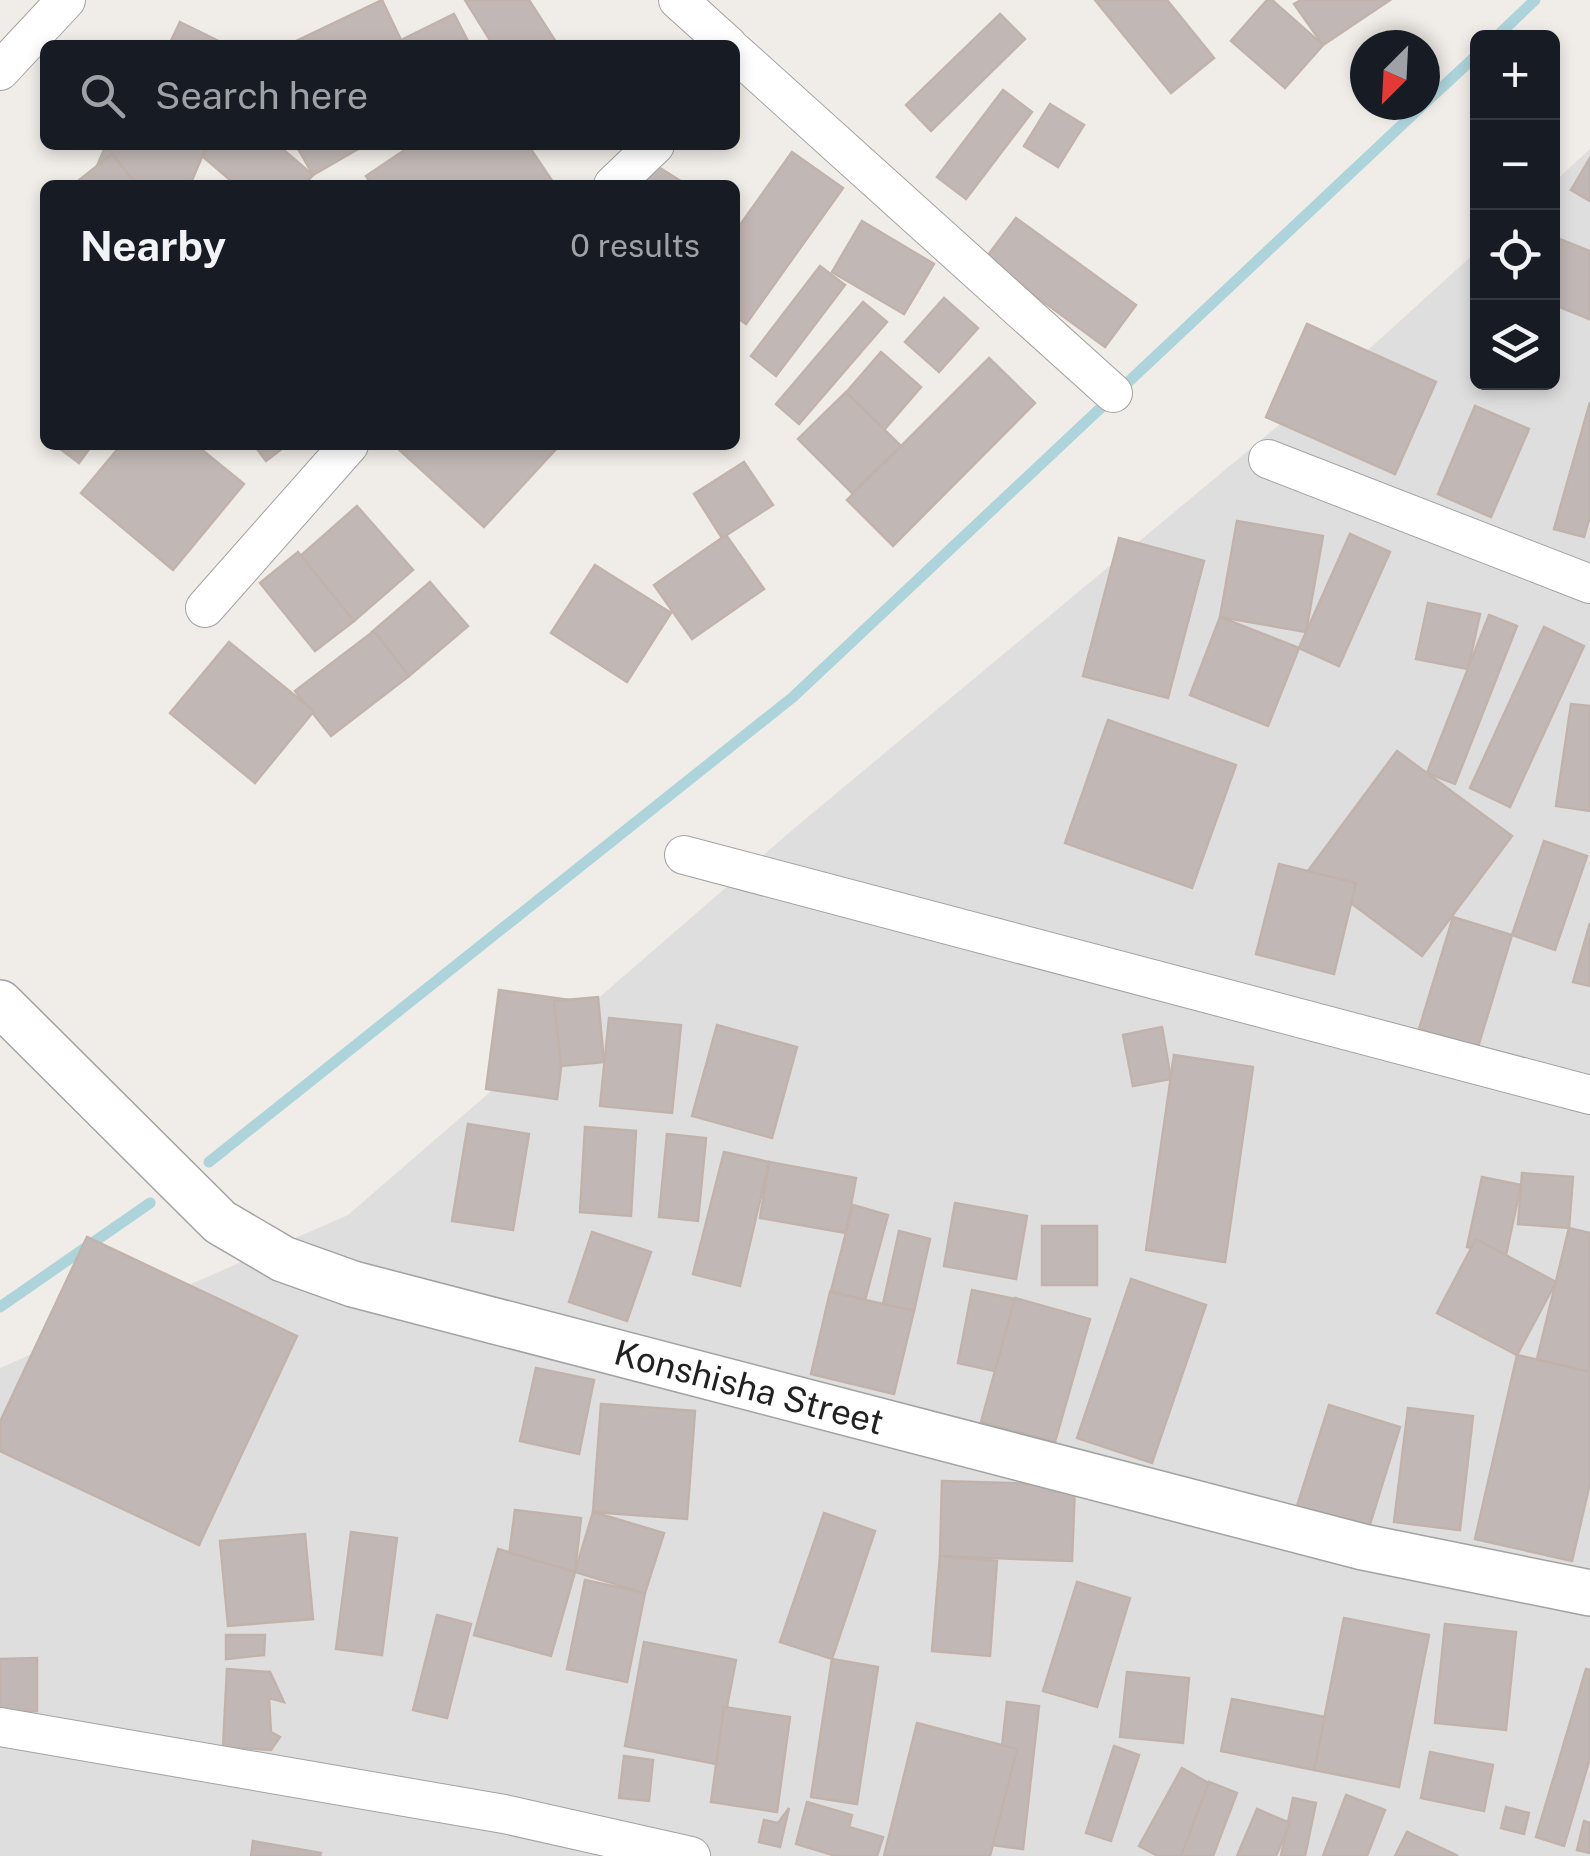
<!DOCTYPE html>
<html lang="en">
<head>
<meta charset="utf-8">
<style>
	body { margin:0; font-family:"Public Sans",sans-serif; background:#242831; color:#f1f3f6 }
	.controls { position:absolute; right:30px; top:30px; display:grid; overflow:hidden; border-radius:15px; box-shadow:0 5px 15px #0003 }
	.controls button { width:90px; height:90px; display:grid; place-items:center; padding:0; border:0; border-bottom:2px solid #363941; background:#171b24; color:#f1f3f6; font:50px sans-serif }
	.compass { position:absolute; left:1350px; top:30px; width:90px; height:90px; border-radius:50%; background:#171b24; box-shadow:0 5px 15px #0003; rotate:204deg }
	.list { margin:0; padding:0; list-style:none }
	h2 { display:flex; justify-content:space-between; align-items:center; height:130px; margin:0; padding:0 40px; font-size:42px }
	h2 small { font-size:32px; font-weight:400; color:#9ea1a6 }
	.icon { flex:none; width:55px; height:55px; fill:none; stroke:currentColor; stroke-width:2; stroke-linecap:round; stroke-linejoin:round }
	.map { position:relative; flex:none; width:1590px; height:1856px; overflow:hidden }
	.search { position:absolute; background:#171b24; box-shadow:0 5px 15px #0003; left:40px; top:40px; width:700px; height:110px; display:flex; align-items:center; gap:25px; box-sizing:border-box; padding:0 35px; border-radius:15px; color:#9ea1a6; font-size:38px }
	.panel { position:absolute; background:#171b24; box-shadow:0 5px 15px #0003; left:40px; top:180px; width:700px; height:270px; border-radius:15px }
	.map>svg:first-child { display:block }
	.residential { fill:#dfdede }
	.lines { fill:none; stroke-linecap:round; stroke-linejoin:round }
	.stream { stroke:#acd4da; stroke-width:11 }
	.building { fill:#c1b8b5; stroke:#c1b3ab; stroke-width:2.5 }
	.minor-casing { stroke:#a2a2a2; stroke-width:40 }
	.tertiary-casing { stroke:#a2a2a2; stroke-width:48 }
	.minor { stroke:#fff; stroke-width:38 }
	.tertiary { stroke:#fff; stroke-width:45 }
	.labels { text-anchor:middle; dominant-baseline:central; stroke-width:8; stroke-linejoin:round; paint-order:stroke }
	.street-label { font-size:35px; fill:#212121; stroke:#fff }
</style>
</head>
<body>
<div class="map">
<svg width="1590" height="1856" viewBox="0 0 1590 1856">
	<rect width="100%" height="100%" fill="#f0ede8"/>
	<!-- residential -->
	<path class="residential" d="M1590 149V1856H0V1368L348 1215 797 826 1357 360 1477 251 1478 382H1552L1553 183Z"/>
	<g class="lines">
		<!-- stream -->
		<g class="stream">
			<path d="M1495 38 1535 0"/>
			<path d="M1425 103 1478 54"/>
			<path d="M209 1162 793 697 1423 105"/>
			<path d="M0 1307 150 1203"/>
		</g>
	</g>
	<!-- building -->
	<g class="building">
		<path d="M382 0 401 40 391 45H288Z"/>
		<path d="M465 0H529L558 45H493Z"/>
		<path d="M1095 0H1167L1214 58 1171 93Z"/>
		<path d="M1267 0H1272L1323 45 1285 88 1231 41Z"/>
		<path d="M1301 0H1390L1323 45 1294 4Z"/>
		<path d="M454 14 470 45H392L401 40Z"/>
		<path d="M1000 14 1025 39 931 131 906 105Z"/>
		<path d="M180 22 227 45H169Z"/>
		<path d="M1003 90 1032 112 966 199 937 177Z"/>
		<path d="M1050 104 1084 125 1058 167 1024 146Z"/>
		<path d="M106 145H207L190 185H139L97 166Z"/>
		<path d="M212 145H278L313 175 304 185H236L202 156Z"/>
		<path d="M296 145H365L313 175Z"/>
		<path d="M412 145H528L555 185H372L366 176Z"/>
		<path d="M792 152 843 188 746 324 735 316V232Z"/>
		<path d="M112 154 137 185H73Z"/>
		<path d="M644 158 687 185H626Z"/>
		<path d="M1590 158V201L1571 190Z"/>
		<path d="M1016 218 1136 305 1105 347 985 259Z"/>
		<path d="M862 221 934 264 904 314 832 272Z"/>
		<path d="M1552 236 1590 251 1589 319 1552 304Z"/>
		<path d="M820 266 845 285 776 376 751 356Z"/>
		<path d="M944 298 978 328 939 372 905 342Z"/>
		<path d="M863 302 887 322 799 424 776 404Z"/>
		<path d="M1307 324 1436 382 1395 474 1266 417Z"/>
		<path d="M881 352 921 387 884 430 844 395Z"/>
		<path d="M989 358 1035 403 893 546 847 500Z"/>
		<path d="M846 392 901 446 852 493 798 439Z"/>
		<path d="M1590 402V516L1584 537 1554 529Z"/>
		<path d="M1475 406 1529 429 1491 517 1438 494Z"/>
		<path d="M55 445H92L79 463Z"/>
		<path d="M121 445H196L244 484 173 570 81 493Z"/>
		<path d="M254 445H287L266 461Z"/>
		<path d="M394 445H555L558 447 484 527Z"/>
		<path d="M744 462 773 505 722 538 694 494Z"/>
		<path d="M357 506 413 570 354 621 298 558Z"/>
		<path d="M1237 521 1323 536 1306 632 1220 617Z"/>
		<path d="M1350 534 1390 552 1339 666 1299 648Z"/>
		<path d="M726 535 764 589 692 639 654 585Z"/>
		<path d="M1119 538 1204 561 1168 698 1083 676Z"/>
		<path d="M298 552 354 621 315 651 260 583Z"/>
		<path d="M595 565 671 613 627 682 551 633Z"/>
		<path d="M430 582 468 626 409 676 372 632Z"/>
		<path d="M1428 603 1480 614 1468 669 1416 659Z"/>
		<path d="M1489 615 1517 626 1455 784 1427 773Z"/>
		<path d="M1220 617 1299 648 1268 726 1190 695Z"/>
		<path d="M1544 627 1584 646 1510 807 1470 788Z"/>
		<path d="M374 631 409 676 331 736 295 691Z"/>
		<path d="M229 642 314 711 255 783 170 713Z"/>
		<path d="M1571 704 1590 706V811L1556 806Z"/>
		<path d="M1108 720 1236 765 1192 888 1065 843Z"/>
		<path d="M1397 751 1512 836 1422 956 1308 871Z"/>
		<path d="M1544 841 1587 856 1555 950 1512 935Z"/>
		<path d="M1279 864 1356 883 1334 974 1256 954Z"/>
		<path d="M1453 917 1512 935 1478 1047 1419 1029Z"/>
		<path d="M1590 923V986L1573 982Z"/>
		<path d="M499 990 570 1000 557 1099 486 1089Z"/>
		<path d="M598 997 604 1062 561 1066 554 1001Z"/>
		<path d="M609 1018 681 1025 672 1113 600 1106Z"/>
		<path d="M717 1025 797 1047 772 1138 692 1116Z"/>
		<path d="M1162 1027 1171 1079 1133 1086 1123 1035Z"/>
		<path d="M1174 1055 1253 1067 1225 1262 1146 1250Z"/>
		<path d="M468 1124 529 1134 513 1230 452 1221Z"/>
		<path d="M585 1127 636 1131 631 1216 580 1212Z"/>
		<path d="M667 1134 706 1138 698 1221 659 1217Z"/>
		<path d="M724 1152 769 1162 740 1286 693 1274Z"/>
		<path d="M769 1162 856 1178 846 1233 760 1218Z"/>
		<path d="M1522 1173 1573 1177 1569 1228 1518 1224Z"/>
		<path d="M1482 1177 1521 1185 1506 1255 1467 1247Z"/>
		<path d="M955 1203 1027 1216 1016 1279 944 1266Z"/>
		<path d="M853 1205 888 1215 865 1300 831 1291Z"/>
		<rect x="1042" y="1226" width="55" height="59"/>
		<path d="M1569 1228 1590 1233 1589 1372 1537 1359Z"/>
		<path d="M899 1231 930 1239 914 1311 883 1304Z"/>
		<path d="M592 1232 651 1252 627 1321 569 1302Z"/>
		<path d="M87 1237 297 1336 199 1545 0 1451V1422Z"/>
		<path d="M1476 1239 1556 1282 1517 1355 1437 1313Z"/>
		<path d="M1131 1279 1206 1305 1152 1463 1077 1438Z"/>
		<path d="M972 1290 1015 1299 999 1372 958 1363Z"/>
		<path d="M830 1292 914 1311 894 1394 811 1374Z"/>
		<path d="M1015 1298 1090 1319 1055 1442 981 1422Z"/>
		<path d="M1517 1355 1590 1372V1483L1572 1561 1475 1539Z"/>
		<path d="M536 1368 594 1380 579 1454 520 1441Z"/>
		<path d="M601 1404 695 1411 687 1519 593 1512Z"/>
		<path d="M1329 1405 1400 1427 1363 1547 1291 1525Z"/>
		<path d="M1408 1408 1473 1416 1460 1530 1394 1522Z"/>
		<path d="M942 1481 1075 1485 1072 1561 940 1556Z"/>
		<path d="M515 1510 581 1518 575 1572 508 1563Z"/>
		<path d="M593 1512 664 1533 645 1593 575 1572Z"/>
		<path d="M824 1513 875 1531 832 1659 780 1642Z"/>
		<path d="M351 1532 397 1538 382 1655 336 1649Z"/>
		<path d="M305 1534 313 1619 228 1626 220 1541Z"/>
		<path d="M498 1549 575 1572 551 1656 474 1635Z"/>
		<path d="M940 1556 997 1561 990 1656 932 1651Z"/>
		<path d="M585 1580 645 1593 627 1682 567 1669Z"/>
		<path d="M1077 1582 1130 1598 1097 1707 1043 1691Z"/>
		<path d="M437 1615 471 1624 447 1718 413 1710Z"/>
		<path d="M1344 1618 1429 1635 1399 1787 1314 1770Z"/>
		<path d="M1445 1624 1516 1632 1506 1730 1435 1723Z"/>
		<path d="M226 1635H265L264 1655 226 1659Z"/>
		<path d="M644 1642 736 1660 716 1764 625 1746Z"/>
		<path d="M37 1658V1711L0 1712V1659Z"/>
		<path d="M832 1659 878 1667 857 1804 811 1797Z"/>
		<path d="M227 1669 270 1672 284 1702 269 1698 271 1732 280 1737 271 1750 223 1747Z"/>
		<path d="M1586 1669 1590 1670V1758L1564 1846 1536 1837Z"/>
		<path d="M1127 1672 1189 1678 1183 1743 1120 1737Z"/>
		<path d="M1232 1699 1325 1717 1314 1770 1221 1751Z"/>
		<path d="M1007 1702 1039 1706 1023 1849 991 1845Z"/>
		<path d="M724 1707 790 1717 777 1812 711 1802Z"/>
		<path d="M917 1723 1017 1749 990 1856H884Z"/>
		<path d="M1114 1746 1139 1755 1111 1841 1086 1833Z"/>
		<path d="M1430 1752 1493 1765 1484 1811 1421 1798Z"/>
		<path d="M624 1756 653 1760 649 1801 619 1798Z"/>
		<path d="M1182 1768 1219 1789 1183 1856H1158L1139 1846Z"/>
		<path d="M1209 1782 1237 1793 1213 1856H1181Z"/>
		<path d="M1346 1795 1385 1810 1367 1856H1323Z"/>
		<path d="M1293 1798 1316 1803 1305 1856H1281Z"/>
		<path d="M807 1802 852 1815 849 1827 883 1837 877 1856H836L796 1844Z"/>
		<path d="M1506 1807 1529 1813 1524 1834 1501 1828Z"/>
		<path d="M789 1808 780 1847 759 1842 764 1820 778 1823Z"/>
		<path d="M1257 1809 1290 1823 1276 1856H1237Z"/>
		<path d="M1584 1821 1590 1823V1853L1577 1850Z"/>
		<path d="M1407 1832 1458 1856H1395Z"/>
		<path d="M253 1841 321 1853 320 1856H251Z"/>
	</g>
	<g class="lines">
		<defs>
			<g id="minor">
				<path d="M678 0 728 45"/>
				<path d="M735 52 1113 393"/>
				<path d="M0 71 66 0"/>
				<path d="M613 185 655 145"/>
				<path d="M1268 459 1590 584"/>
				<path d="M205 608 349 445"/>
				<path d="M684 855 1590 1095"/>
				<path d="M0 1727 504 1814 691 1856"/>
			</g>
			<path id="tertiary" d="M0 1003 220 1222 283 1259 353 1284 1363 1547 1590 1593"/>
		</defs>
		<!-- minor casing -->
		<use href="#minor" class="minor-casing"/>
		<!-- tertiary casing -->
		<use href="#tertiary" class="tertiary-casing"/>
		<!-- minor -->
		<use href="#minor" class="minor"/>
		<!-- tertiary -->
		<use href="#tertiary" class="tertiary"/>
	</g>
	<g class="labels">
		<!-- street labels -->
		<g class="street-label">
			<text transform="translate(749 1387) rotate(15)">Konshisha Street</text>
		</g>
	</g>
</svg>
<div class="controls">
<button>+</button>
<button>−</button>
<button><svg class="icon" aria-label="locate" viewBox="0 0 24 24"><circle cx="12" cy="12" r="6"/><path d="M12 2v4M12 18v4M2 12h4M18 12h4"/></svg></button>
<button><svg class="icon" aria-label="layers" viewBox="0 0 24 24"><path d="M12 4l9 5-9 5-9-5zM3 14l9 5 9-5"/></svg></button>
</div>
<svg class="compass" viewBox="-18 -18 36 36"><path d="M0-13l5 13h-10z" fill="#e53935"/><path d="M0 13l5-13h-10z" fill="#9ea1a6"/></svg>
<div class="search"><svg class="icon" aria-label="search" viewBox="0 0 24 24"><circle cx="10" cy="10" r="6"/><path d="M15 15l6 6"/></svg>Search here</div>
<section class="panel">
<h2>Nearby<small>0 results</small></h2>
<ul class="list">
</ul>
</section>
</div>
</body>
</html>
